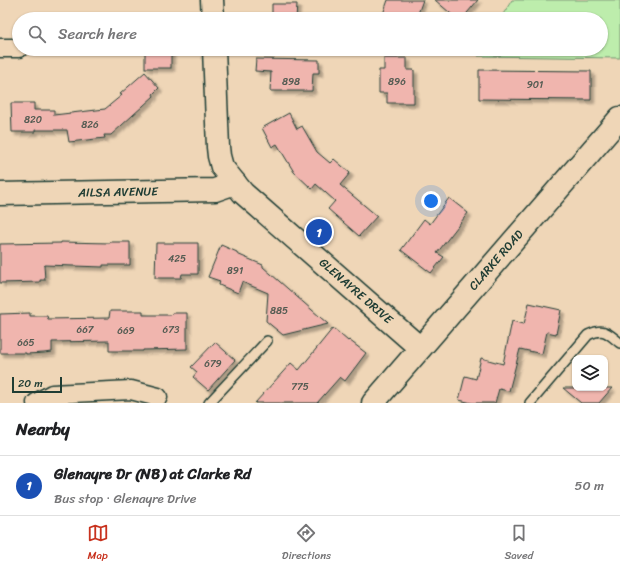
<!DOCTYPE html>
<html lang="en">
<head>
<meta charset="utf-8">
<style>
	body { margin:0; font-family:Sriracha,sans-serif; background:#f2f2f2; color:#202124 }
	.controls { position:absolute; right:12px; bottom:12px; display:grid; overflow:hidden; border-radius:8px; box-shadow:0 1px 3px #0004 }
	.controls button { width:36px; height:36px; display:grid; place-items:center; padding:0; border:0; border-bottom:1px solid #e0e0e0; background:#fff; color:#202124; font:20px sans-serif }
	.scale { position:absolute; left:12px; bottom:10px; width:50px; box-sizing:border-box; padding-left:4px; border:2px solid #1f3d34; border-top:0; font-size:11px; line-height:14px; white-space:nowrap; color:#1f3d34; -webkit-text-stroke:3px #efd6b7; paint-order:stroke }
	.you { position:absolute; left:431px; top:201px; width:14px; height:14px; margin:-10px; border:3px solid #fff; border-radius:50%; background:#1a73e8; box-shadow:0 0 0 6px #1a73e833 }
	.badge { display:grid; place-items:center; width:26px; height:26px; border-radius:50%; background:#c8321e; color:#fff; font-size:13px; font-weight:700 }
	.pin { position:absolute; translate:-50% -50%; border:2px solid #fff; box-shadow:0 1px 4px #0006 }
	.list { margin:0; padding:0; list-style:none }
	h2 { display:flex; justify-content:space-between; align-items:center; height:52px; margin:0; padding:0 16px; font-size:17px }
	h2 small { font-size:13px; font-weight:400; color:#757577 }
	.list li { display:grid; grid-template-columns:26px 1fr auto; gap:12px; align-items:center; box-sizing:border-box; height:60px; padding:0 16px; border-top:1px solid #e0e0e0 }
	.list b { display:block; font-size:15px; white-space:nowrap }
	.list p { margin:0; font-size:13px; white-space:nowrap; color:#757577 }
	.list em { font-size:13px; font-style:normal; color:#757577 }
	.icon { flex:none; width:22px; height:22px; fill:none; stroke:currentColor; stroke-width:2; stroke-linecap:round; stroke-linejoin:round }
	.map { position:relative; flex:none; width:620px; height:403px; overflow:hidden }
	.search { position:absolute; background:#fff; box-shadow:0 1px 3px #0004; left:12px; right:12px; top:12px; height:44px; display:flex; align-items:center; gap:10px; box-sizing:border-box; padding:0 14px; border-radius:22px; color:#757577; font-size:15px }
	.sheet { height:112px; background:#fff }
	nav { display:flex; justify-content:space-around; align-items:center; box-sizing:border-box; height:56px; border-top:1px solid #e0e0e0; background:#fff; font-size:11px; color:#757577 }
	nav a { display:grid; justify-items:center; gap:2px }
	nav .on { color:#c8321e }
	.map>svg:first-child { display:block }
	.green { fill:#bdedac; stroke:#6e9570 }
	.building { fill:#f0b5ae; stroke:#1f3d34; filter:url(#shadow) }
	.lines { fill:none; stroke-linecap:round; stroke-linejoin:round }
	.lane-casing { stroke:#1f3d34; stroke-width:12 }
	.street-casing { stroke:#1f3d34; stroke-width:21 }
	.secondary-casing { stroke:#1f3d34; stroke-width:25 }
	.lane { stroke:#efd6b7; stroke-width:9 }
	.street { stroke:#efd6b7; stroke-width:18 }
	.secondary { stroke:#efd6b7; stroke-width:22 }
	.labels { text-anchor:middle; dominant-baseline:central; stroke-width:3; stroke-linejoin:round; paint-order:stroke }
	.number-label { font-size:10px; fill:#535b52 }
	.street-label { font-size:12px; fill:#1f3d34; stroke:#efd6b7 }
</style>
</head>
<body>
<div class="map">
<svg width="620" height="403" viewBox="0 0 620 403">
	<defs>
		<filter id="shadow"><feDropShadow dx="3.5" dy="3.5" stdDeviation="1" flood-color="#0004"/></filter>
	</defs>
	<rect width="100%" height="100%" fill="#efd6b7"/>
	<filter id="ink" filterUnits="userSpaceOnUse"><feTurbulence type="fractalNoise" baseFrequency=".025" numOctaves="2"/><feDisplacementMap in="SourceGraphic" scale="8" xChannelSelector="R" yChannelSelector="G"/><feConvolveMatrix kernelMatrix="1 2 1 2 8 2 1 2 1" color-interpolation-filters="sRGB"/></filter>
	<g filter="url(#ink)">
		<!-- green -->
		<path class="green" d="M512 0H620V58L478 56 482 49H601V19H500Z"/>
		<!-- building -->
		<g class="building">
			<path d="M388 0H423L416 19H397L383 14Z"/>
			<path d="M435 0H478L462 19H457Z"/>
			<path d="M272 4H297L296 19H272Z"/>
			<rect x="145" y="49" width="26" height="19"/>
			<path d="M384 58H407V70H414V103H387V93H379V70H384Z"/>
			<path d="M256 59 319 60V73H313L312 91H270L271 72 255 71Z"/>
			<path d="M479 70 591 71V100L479 99Z"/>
			<path d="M145 72 159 88 153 94 154 96 111 135H104L105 138 69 142 67 130H35V132H12L11 103H34V110H54V115L105 109 122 95 120 94Z"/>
			<path d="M289 113 297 129 302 126 317 152 330 163 334 159 350 173 340 185 377 216 359 236 328 209 335 201 316 184 312 189 294 172 277 144 272 147 262 128Z"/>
			<path d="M449 198 468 213 437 253 444 257 431 273 401 250 424 219 430 224Z"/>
			<path d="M61 242 110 243V242H130V265H103V267L44 265 45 280H40V282L0 283V244L61 243Z"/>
			<path d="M156 243H198V274H182L181 278H155Z"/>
			<path d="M221 245 237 252V254L263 265V267L328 324 283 335 266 321 268 293 242 282 238 293 219 285 220 281 208 277Z"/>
			<path d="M529 303 561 310 556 334 547 332 542 354 520 349 509 391 499 389 495 403H472L459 400 465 376 476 379 481 358 503 364 512 321 524 324Z"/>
			<path d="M110 311H143V315H171L172 313H187V349L143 350V351H109V341L52 342V352L44 353 26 354V353H0V314L30 313V316H47L48 319 109 318Z"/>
			<path d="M333 328 348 341 349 340 366 353 345 381 340 377 317 403H255L291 363 299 370Z"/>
			<path d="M215 342 235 360 208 390 193 377 197 372 191 367Z"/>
			<path d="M563 388H612L599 403H581Z"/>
		</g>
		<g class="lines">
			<defs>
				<g id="lane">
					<path d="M209 403 267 341"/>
					<path d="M530 403 588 335C605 327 607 333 620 343"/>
				</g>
				<g id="street">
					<path d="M0 48H19"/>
					<path d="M36 403 52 394 131 390 158 397"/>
				</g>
				<g id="secondary">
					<path d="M212 0 213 19"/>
					<path d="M214 49 218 147 219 156 222 167 243 193 420 348"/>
					<path d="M0 194 215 190 235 183"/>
					<path d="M373 403 620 118"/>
				</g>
			</defs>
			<!-- lane casing -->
			<use href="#lane" class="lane-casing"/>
			<!-- street casing -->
			<use href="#street" class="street-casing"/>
			<!-- secondary casing -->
			<use href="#secondary" class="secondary-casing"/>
			<!-- lane -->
			<use href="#lane" class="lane"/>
			<!-- street -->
			<use href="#street" class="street"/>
			<!-- secondary -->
			<use href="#secondary" class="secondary"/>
		</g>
	</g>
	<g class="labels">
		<!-- number labels -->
		<g class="number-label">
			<text x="291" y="82">898</text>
			<text x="397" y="82">896</text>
			<text x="535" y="85">901</text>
			<text x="33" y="120">820</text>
			<text x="90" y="125">826</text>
			<text x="177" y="259">425</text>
			<text x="235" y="271">891</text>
			<text x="279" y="311">885</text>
			<text x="85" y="330">667</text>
			<text x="171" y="330">673</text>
			<text x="126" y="331">669</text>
			<text x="26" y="343">665</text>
			<text x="213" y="364">679</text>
			<text x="300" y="387">775</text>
		</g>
		<!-- street labels -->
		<g class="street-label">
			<text transform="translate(118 192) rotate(-1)">AILSA AVENUE</text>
			<text transform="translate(496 260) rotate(-49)">CLARKE ROAD</text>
			<text transform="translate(356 291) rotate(41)">GLENAYRE DRIVE</text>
		</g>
	</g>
</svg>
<div class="controls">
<button><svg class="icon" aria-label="layers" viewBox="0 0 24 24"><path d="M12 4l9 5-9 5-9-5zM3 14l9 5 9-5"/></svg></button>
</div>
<div class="scale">20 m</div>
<div class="you"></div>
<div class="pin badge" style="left:319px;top:232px;background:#1a4fb4">1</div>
<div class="search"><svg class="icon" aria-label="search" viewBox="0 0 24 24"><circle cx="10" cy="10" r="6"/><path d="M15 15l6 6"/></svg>Search here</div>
</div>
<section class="sheet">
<h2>Nearby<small></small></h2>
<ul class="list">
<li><span class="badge" style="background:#1a4fb4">1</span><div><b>Glenayre Dr (NB) at Clarke Rd</b><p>Bus stop · Glenayre Drive</p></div><em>50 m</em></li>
</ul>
</section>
<nav>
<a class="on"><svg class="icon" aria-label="map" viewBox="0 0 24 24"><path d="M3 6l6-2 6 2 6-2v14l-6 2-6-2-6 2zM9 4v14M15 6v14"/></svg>Map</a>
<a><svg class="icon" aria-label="directions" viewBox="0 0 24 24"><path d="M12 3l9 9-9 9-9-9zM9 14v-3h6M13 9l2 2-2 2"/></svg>Directions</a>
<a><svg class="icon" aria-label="saved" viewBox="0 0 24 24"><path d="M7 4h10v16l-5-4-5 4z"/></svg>Saved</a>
</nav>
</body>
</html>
